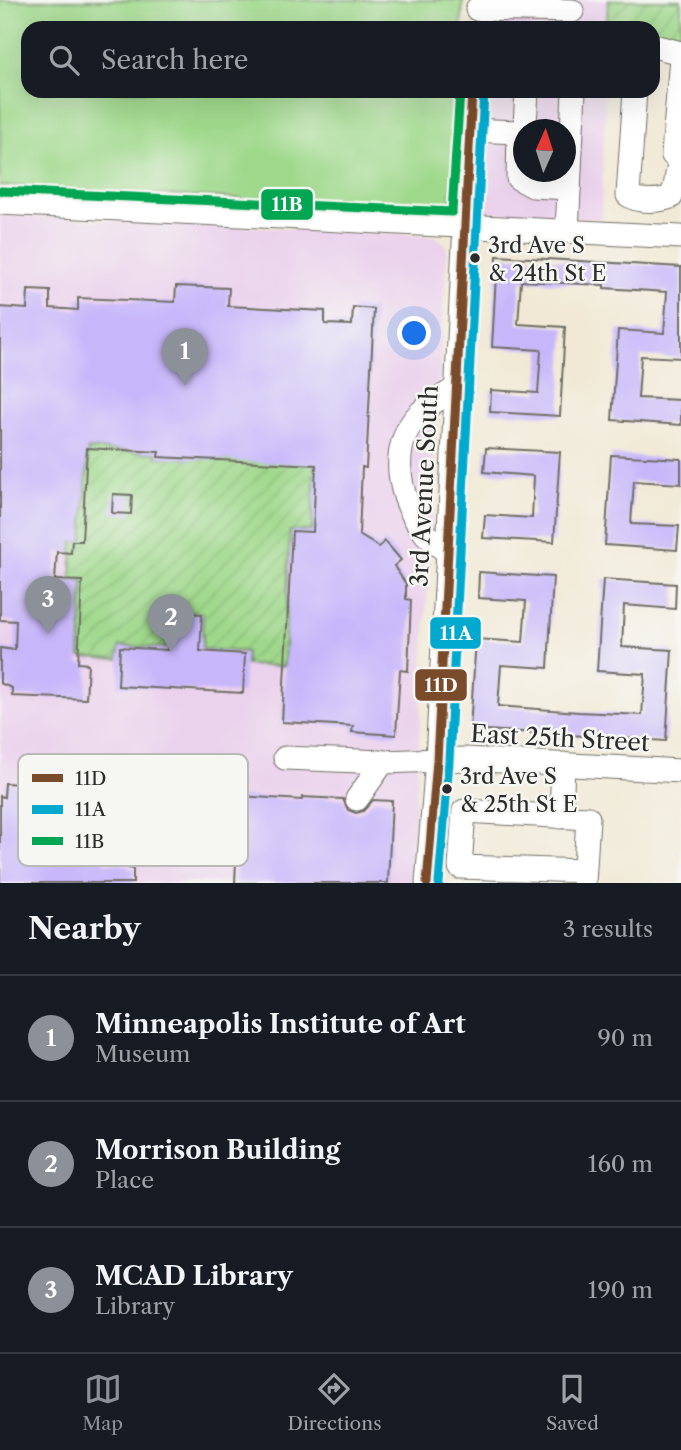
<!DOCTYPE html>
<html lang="en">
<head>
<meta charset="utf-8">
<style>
	body { margin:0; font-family:"Libre Caslon Text",serif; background:#242831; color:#f1f3f6 }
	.compass { position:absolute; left:513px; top:119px; width:63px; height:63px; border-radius:50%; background:#171b24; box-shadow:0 7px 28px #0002; rotate:3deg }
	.you { position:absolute; left:415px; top:334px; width:24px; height:24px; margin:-18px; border:5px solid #fff; border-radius:50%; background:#1a73e8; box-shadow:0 0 0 10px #1a73e833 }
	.badge { display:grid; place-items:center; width:46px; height:46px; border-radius:50%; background:#8c9099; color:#fff; font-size:23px; font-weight:700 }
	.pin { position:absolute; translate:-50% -58px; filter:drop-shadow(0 2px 4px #0008) }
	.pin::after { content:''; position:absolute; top:37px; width:24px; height:21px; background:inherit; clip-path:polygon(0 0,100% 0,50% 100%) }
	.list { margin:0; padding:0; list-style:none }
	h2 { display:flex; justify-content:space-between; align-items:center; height:91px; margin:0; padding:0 28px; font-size:30px }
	h2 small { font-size:23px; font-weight:400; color:#9ea1a6 }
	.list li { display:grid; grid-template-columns:46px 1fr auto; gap:21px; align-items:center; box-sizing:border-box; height:126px; padding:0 28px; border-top:2px solid #363941 }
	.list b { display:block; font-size:26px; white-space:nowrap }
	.list p { margin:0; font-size:23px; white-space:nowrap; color:#9ea1a6 }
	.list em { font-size:23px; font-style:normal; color:#9ea1a6 }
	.icon { flex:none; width:38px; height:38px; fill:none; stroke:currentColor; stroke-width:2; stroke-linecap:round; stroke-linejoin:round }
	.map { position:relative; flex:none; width:681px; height:883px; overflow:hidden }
	.search { position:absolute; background:#171b24; box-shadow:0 7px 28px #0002; left:21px; right:21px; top:21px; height:77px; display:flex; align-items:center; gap:18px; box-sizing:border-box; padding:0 24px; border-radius:21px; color:#9ea1a6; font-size:26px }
	.sheet { height:469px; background:#171b24 }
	nav { display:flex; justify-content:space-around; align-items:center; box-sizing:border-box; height:98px; border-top:2px solid #363941; background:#171b24; font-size:19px; color:#9ea1a6 }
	nav a { display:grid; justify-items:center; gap:4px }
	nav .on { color:#8c9099 }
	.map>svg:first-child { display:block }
	.built { fill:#ead1ec; fill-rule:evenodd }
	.green { fill:#9fd88b; stroke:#65825b; stroke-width:2 }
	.garden { fill:url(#garden-furrows); stroke:#65825b; stroke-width:2 }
	.building { fill:#c7b7fa }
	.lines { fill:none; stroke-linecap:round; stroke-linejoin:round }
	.minor-casing { stroke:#706e66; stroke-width:25 }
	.minor { stroke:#fff; stroke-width:23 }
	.bus-1-casing { stroke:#f6f6f2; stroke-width:14 }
	.bus-2-casing { stroke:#f6f6f2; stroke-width:14 }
	.bus-3-casing { stroke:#f6f6f2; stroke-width:14 }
	.bus-1 { stroke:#7a4b2a; stroke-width:9 }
	.bus-2 { stroke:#00a9ce; stroke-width:9 }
	.bus-3 { stroke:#00a651; stroke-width:9 }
	.bus-dot { fill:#2b2b2b; stroke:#f6f6f2; stroke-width:2.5 }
	.labels { text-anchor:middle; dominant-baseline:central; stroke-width:5; stroke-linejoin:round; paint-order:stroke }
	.bus-label { font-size:22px; fill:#2b2b2b; stroke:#f6f6f2; text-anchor:start }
	.street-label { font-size:24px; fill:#2b2b2b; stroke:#f6f6f2 }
	.key { fill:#f6f6f2; stroke:#b9b9b6; stroke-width:2 }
	.key-label { font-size:19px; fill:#2b2b2b }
	.line-badge { stroke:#f6f6f2; stroke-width:2.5 }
	.badge-label { font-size:19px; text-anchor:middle; font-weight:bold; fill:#fff }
</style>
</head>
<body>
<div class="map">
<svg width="681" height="883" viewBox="0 0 681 883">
	<defs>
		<pattern id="garden-furrows" width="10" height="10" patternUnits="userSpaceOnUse" patternTransform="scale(1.75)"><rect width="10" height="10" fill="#9fd88b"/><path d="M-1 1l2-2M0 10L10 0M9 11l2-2" fill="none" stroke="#89ba78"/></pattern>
	</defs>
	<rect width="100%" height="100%" fill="#f6f6f2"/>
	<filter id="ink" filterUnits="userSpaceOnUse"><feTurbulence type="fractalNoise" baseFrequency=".0143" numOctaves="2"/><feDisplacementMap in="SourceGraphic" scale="14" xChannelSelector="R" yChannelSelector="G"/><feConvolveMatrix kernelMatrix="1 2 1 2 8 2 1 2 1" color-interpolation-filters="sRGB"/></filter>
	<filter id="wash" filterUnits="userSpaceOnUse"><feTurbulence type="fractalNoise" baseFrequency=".00686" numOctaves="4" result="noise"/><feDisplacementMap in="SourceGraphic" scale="28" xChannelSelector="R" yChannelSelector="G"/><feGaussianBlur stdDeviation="1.57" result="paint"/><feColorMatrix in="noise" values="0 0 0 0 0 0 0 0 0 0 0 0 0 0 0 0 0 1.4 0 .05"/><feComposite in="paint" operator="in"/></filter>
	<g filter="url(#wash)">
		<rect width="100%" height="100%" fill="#f1e9d5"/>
		<!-- built -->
		<g class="built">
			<path d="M489 0H609L608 28H488Z"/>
			<path d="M484 91H605L601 219 485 212 480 209 477 205ZM524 130H566V172H524Z"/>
			<path d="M0 215 435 236 443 242 447 248 411 883H0Z"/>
		</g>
		<!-- green -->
		<path class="green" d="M0 0H463L461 28H28V91H457L451 204 439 209 0 186Z"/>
		<!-- garden -->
		<g class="garden">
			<path d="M608 0H681V33L653 31V28H607Z"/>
			<path d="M88 449 157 453V457L315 463 312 531H290L284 666 246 665V652L202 649 203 613 168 610 166 648 120 646 118 659 80 657 83 581 71 580 73 541H83Z"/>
		</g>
		<g id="blocks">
			<!-- building -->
			<g class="building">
				<path d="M497 256 681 267V358L641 356 638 398 681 400V425L612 420 618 330 664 333 667 292 604 288V285L521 281 518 324 565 327 560 416 490 412 491 390 538 393 541 350 492 347Z"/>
				<path d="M176 286 229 288 228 306 325 311V324L352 325 353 307 374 309 366 468 362 467 359 535 379 547 385 541 401 560 394 566 406 584V599L411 600 408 671 400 670 396 735 352 732 353 726 282 722 292 531 313 532 316 465 158 457 159 452 87 448 82 541H72L71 553 57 552 55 580 82 581 78 663 88 664 86 699 12 696V688L0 683V648L15 650 16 621 0 620V307L27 309 28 290 50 291V308L78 310V298L175 302Z"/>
				<path d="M486 448 560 452 554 542 483 538 485 515 532 518 534 476 484 472Z"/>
				<path d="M611 455 681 459V484L634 481 631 524 679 526 677 550 605 545Z"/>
				<path d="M113 494 132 495 131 514 112 513Z"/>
				<path d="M479 572 553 577 548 668 501 665 498 706 579 712 642 715 645 674 597 671 603 579 676 584 675 609 624 605 622 647 672 650 666 741 470 729 476 639 523 642 526 601 478 598Z"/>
				<path d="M169 612 202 614 200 651 245 654 243 693 118 686 120 647 167 650Z"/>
				<path d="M5 783 36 785V795L84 797V787L104 788V807H108L105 863 128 865V868L133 869V883H0V796L4 797Z"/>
				<path d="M239 796 302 800V797L343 799 348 810 356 813 363 811 373 800 392 801 388 883H235Z"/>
			</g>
		</g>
	</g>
	<g filter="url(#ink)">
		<use href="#blocks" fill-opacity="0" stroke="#706e66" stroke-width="2"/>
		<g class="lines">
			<defs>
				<g id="minor">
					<path d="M477 9 572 11"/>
					<path d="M653 46 681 53"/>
					<path d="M681 57 673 155 681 163"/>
					<path d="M635 91 628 195C638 203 660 201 671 197L675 187 679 163"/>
					<path d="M470 130 519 132 525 125 527 91"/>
					<path d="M519 132 518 178 533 186 569 188"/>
					<path d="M0 203 681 237"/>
					<path d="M567 231 574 91"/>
					<path d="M447 552C440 546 432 540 426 534 398 501 387 446 420 413 430 403 445 396 456 388"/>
					<path d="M285 758 383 762 466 759 681 771"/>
					<path d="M357 799 383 762"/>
					<path d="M561 817 563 764"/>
					<path d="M427 883 437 760 472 91"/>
					<path d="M584 883 588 818 464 811 460 867 584 871"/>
				</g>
			</defs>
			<!-- minor casing -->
			<use href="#minor" class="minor-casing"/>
			<!-- minor -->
			<use href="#minor" class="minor"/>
			<defs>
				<path id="bus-1" d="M427 883 437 760 472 91"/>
				<path id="bus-2" d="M439 883 449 761 484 92"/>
				<path id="bus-3" d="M1 191 452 212 460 91"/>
			</defs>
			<!-- bus-1 casing -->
			<use href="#bus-1" class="bus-1-casing"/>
			<!-- bus-2 casing -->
			<use href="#bus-2" class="bus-2-casing"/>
			<!-- bus-3 casing -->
			<use href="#bus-3" class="bus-3-casing"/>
			<!-- bus-1 -->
			<use href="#bus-1" class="bus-1"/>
			<!-- bus-2 -->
			<use href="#bus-2" class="bus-2"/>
			<!-- bus-3 -->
			<use href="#bus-3" class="bus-3"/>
		</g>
	</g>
	<!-- markers -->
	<g class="bus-dot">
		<circle cx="475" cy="258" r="6"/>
		<circle cx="447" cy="789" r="6"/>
	</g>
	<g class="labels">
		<!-- bus labels -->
		<g class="bus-label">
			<text x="488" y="245">3rd Ave S<tspan x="488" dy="28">&amp; 24th St E</tspan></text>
			<text x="460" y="776">3rd Ave S<tspan x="460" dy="28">&amp; 25th St E</tspan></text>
		</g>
		<!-- street labels -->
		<g class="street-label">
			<text transform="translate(424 486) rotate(-87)">3rd Avenue South</text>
			<text transform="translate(560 738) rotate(3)">East 25th Street</text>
		</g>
	</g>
	<!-- legend -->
	<rect x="18" y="754" width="230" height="112" rx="10" class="key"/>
	<rect x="32" y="774" width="31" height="8" fill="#7a4b2a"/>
	<rect x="32" y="805" width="31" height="9" fill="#00a9ce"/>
	<rect x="32" y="837" width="31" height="8" fill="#00a651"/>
	<g class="key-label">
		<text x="75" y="785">11D</text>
		<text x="75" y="816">11A</text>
		<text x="75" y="848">11B</text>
	</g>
	<g class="line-badge">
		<rect x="260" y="188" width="54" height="33" rx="7" fill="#00a651"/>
		<rect x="429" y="616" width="53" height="34" rx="7" fill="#00a9ce"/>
		<rect x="414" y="668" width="54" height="34" rx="7" fill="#7a4b2a"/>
	</g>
	<g class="badge-label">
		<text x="287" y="211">11B</text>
		<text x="456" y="640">11A</text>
		<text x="441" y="692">11D</text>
	</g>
</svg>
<svg class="compass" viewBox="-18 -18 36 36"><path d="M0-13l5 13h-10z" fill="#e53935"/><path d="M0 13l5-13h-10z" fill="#9ea1a6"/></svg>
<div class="you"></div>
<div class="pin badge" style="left:185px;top:386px">1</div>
<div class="pin badge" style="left:171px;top:652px">2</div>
<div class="pin badge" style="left:48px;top:634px">3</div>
<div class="search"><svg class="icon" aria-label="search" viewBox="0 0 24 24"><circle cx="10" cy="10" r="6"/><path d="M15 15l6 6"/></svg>Search here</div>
</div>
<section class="sheet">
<h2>Nearby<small>3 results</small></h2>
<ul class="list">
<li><span class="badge">1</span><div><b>Minneapolis Institute of Art</b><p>Museum</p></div><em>90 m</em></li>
<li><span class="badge">2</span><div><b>Morrison Building</b><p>Place</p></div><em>160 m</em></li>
<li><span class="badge">3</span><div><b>MCAD Library</b><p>Library</p></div><em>190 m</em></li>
</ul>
</section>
<nav>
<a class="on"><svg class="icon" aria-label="map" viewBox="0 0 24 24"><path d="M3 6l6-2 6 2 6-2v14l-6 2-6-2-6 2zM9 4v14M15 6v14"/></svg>Map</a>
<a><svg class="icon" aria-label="directions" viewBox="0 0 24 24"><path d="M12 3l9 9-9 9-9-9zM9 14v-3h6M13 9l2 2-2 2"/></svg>Directions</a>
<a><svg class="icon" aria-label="saved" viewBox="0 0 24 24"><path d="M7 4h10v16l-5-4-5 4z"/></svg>Saved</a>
</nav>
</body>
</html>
